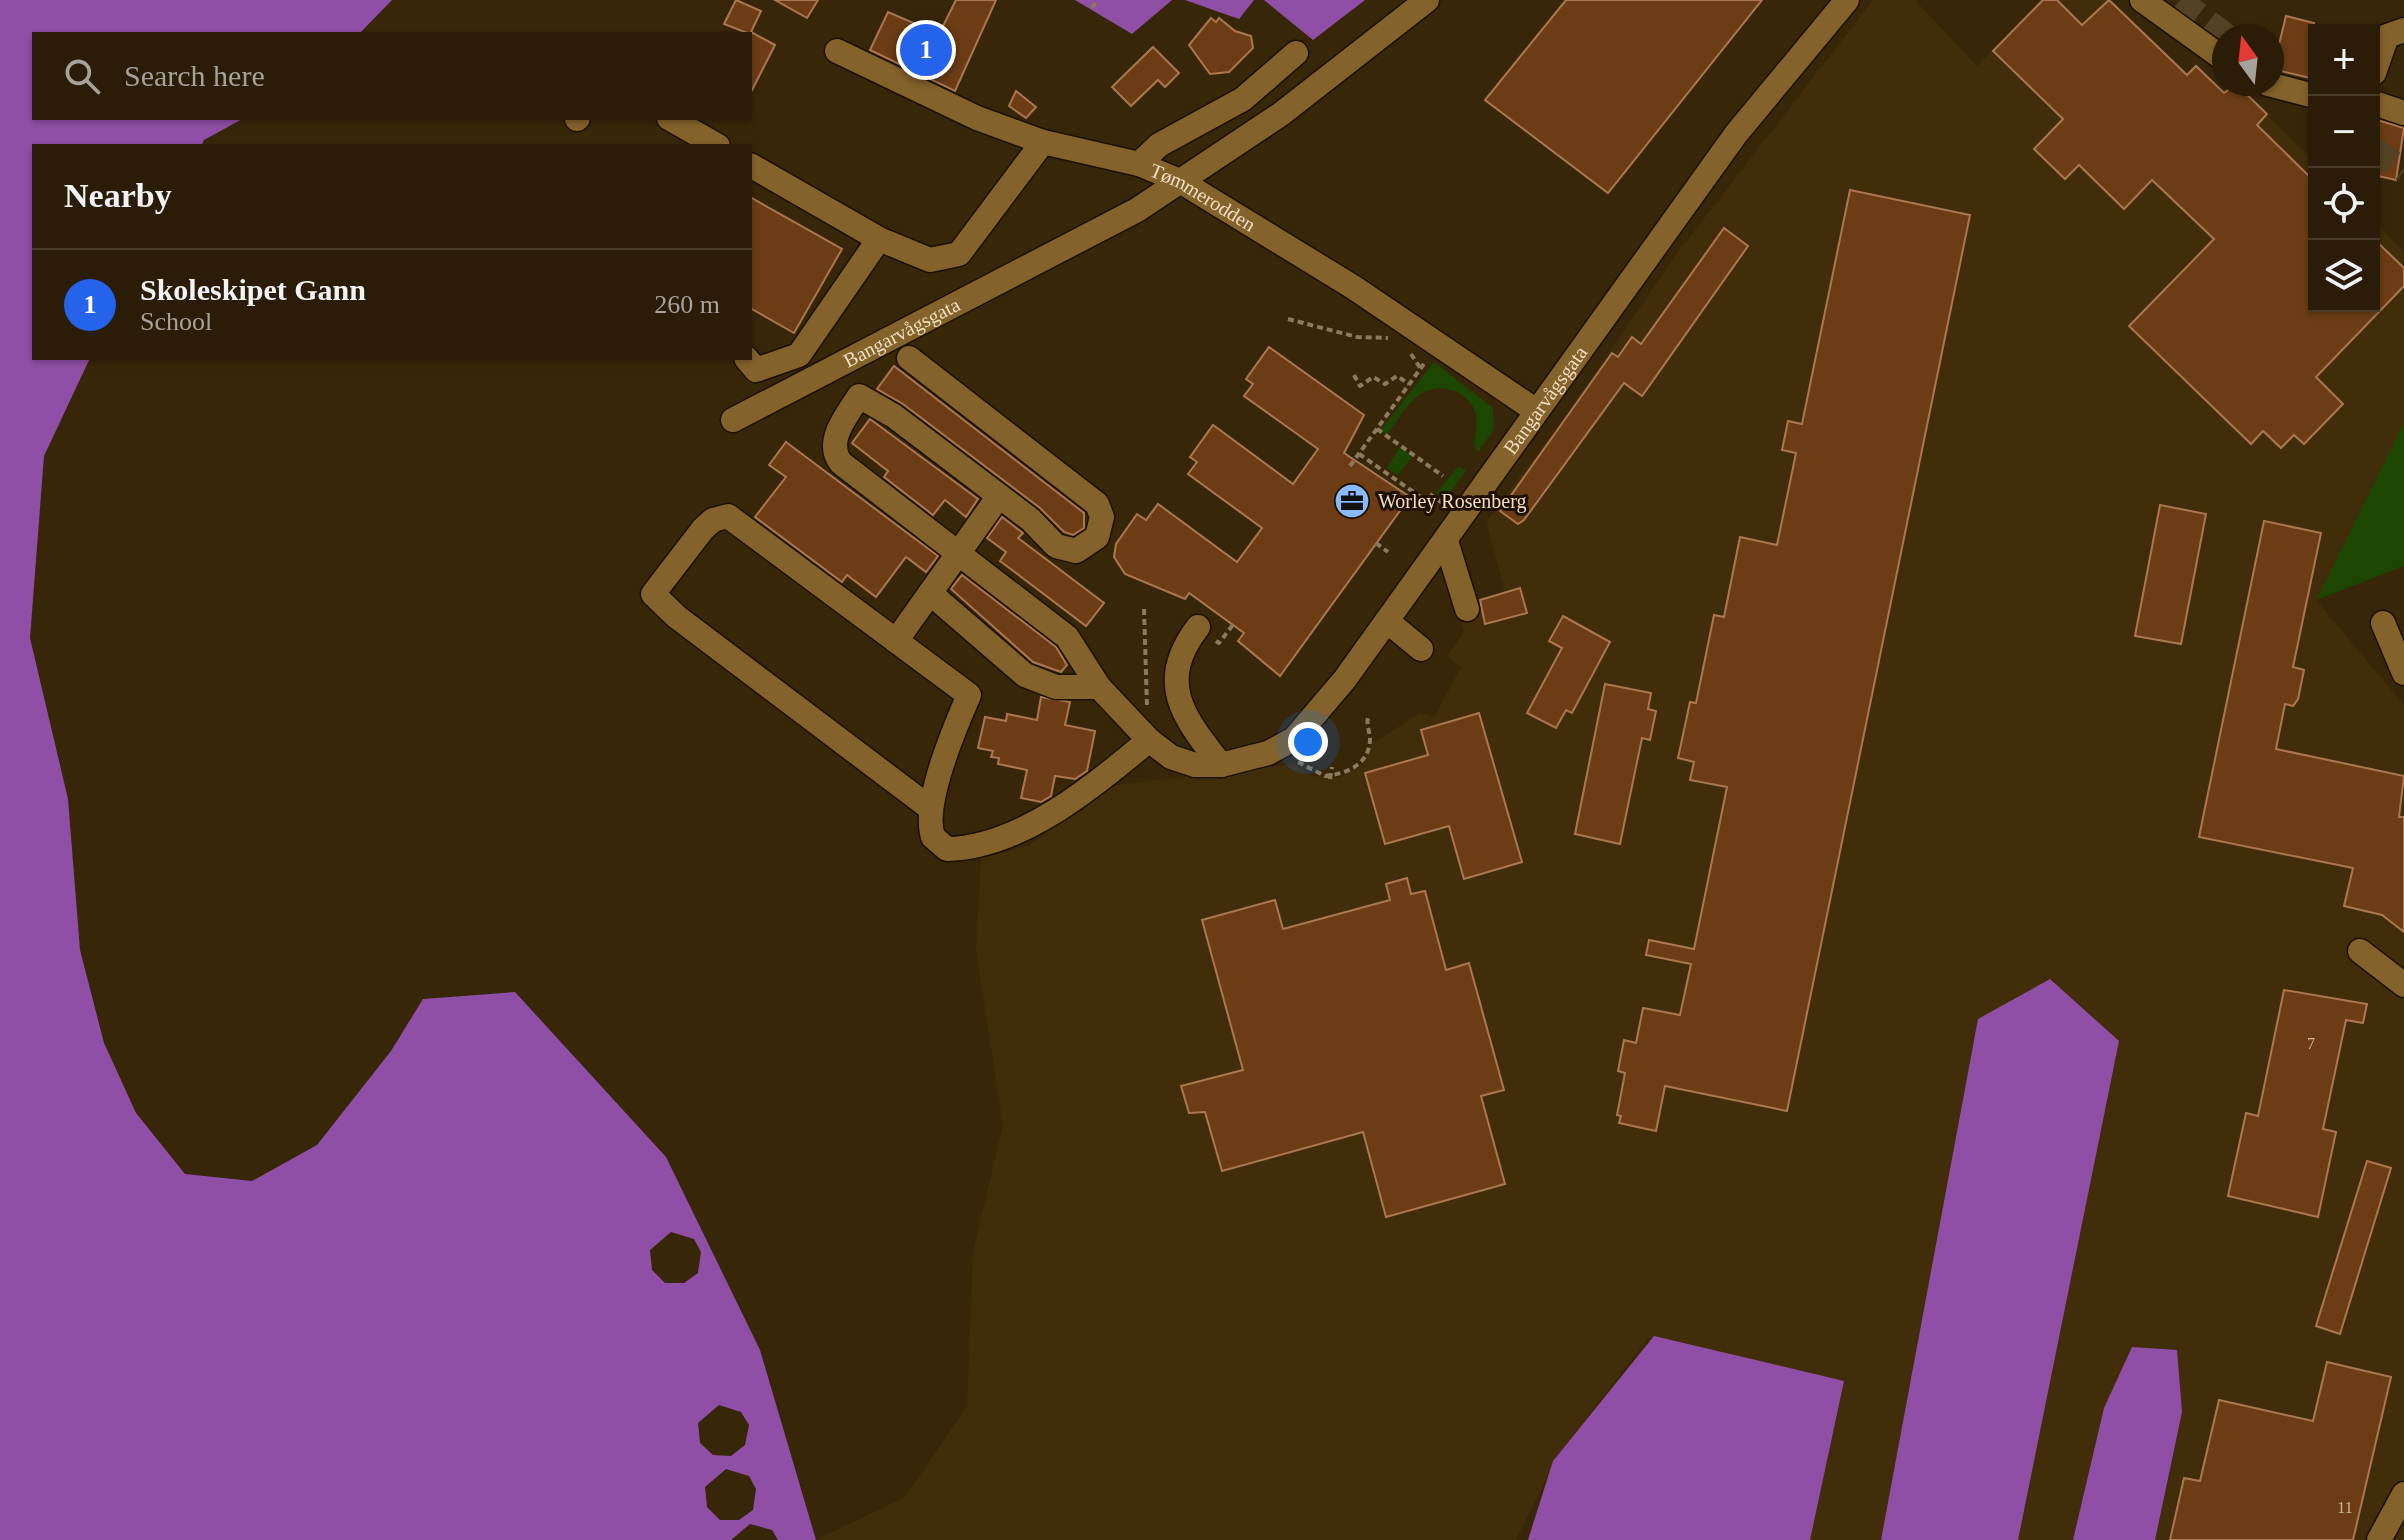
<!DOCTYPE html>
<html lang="en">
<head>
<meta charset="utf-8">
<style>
	body { margin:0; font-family:"Times New Roman",serif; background:#362915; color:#f1f3f6 }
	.controls { position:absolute; right:24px; top:24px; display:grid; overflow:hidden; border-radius:0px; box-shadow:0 2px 6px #0004 }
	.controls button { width:72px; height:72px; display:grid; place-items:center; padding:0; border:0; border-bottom:2px solid #463a28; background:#2a1c07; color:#f1f3f6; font:40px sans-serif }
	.compass { position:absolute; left:2212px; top:24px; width:72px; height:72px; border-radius:50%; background:#2a1c07; box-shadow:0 2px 6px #0004; rotate:345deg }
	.you { position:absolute; left:1308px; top:742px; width:28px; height:28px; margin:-20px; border:6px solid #fff; border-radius:50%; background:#1a73e8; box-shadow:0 0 0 12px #1a73e833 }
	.badge { display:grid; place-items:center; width:52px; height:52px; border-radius:50%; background:#2563eb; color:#fff; font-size:26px; font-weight:700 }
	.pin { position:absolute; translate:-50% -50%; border:4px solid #fff; box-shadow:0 2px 8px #0006 }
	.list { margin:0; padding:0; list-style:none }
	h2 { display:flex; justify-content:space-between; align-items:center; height:104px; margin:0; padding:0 32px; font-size:34px }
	h2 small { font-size:26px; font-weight:400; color:#a5a19b }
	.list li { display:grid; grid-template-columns:52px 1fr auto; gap:24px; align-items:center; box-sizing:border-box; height:112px; padding:0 32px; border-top:2px solid #463a28 }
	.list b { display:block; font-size:30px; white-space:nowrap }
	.list p { margin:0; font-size:26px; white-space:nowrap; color:#a5a19b }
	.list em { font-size:26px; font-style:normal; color:#a5a19b }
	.icon { flex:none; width:44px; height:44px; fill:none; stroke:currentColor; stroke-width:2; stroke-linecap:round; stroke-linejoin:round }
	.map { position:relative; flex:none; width:2404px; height:1540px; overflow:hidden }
	.search { position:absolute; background:#2a1c07; box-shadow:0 2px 6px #0004; left:32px; top:32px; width:720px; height:88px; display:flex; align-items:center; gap:20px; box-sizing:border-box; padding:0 28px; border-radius:0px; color:#a5a19b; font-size:30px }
	.panel { position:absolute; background:#2a1c07; box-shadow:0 2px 6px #0004; left:32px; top:144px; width:720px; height:216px; border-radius:0px }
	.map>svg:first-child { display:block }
	.built { fill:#412d0a }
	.green { fill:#1c4601 }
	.water { fill:#904fa7; fill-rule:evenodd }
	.building { fill:#6c3d15; stroke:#ab7751; stroke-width:2 }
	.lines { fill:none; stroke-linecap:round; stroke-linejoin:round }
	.highway-tunnel { stroke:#544225; stroke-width:24; stroke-dasharray:24 12; stroke-linecap:butt }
	.minor-casing { stroke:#1b1002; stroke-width:27 }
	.path { stroke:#8c7a5d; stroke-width:4; stroke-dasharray:6 4; stroke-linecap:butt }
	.minor { stroke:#84622b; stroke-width:24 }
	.labels { text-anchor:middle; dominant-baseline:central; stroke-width:6; stroke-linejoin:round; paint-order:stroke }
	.number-label { font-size:16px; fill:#d0b697 }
	.street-label { font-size:20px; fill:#f1dec2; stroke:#1d1000 }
	.poi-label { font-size:20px; fill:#f1dec2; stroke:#1d1000; text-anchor:start }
</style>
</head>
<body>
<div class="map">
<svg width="2404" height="1540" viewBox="0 0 2404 1540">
	<rect width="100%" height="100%" fill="#382609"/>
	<!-- built -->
	<path class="built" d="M1873 0H1915L1977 66 2041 0H2110L2186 75 2196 66 2224 93 2236 84 2314 162V306H2374V222L2404 252V423L2316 600 2404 705V1540H1808L1839 1387 1648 1338 1558 1455 1516 1540H816L905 1497 967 1406 973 1252 1003 1125 976 951 981 858 1028 846 1109 786 1294 764 1311 776 1339 778 1363 765 1373 743 1420 713 1434 717 1461 667 1447 656 1464 632 1459 612 1480 606 1479 600 1505 592 1486 522 1565 417 1675 256Z"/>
	<!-- green -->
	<g class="green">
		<path d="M1434 362 1493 408 1494 429 1478 452 1474 445C1475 434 1478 424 1476 414 1469 389 1438 381 1419 395 1406 404 1396 422 1387 435L1380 431Z"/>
		<path d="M2404 423V566L2316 600Z"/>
		<path d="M1400 447 1412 457 1398 475 1387 468Z"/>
		<path d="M1458 467 1466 470 1445 500 1436 493Z"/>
	</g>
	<!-- water -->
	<g class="water">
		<path d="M0 0H392L359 34H34V118H244L204 140 201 146H34V358H90L44 456 30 638 68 799 80 950 104 1043 136 1113 185 1174 252 1181 317 1145 391 1051 423 999 515 992 666 1157 760 1350 816 1540H778L772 1530 750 1524 731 1540H0ZM671 1232 694 1239 701 1252 698 1273 684 1283H665L652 1270 650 1250ZM719 1405 741 1412 749 1425 745 1445 731 1456 713 1455 700 1443 698 1423ZM726 1469 749 1476 756 1489 753 1510 739 1520H720L707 1507 705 1487Z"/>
		<path d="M1075 0H1172L1132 34Z"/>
		<path d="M1185 0H1254L1239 19Z"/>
		<path d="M1264 0H1365L1313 40Z"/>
		<path d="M2050 979 2119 1041 2018 1540H1881L1978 1019Z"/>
		<path d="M1654 1336 1844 1381 1810 1540H1528L1553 1461Z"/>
		<path d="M2132 1347 2177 1350 2182 1412 2155 1540H2073L2104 1408Z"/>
	</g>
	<!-- building -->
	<g class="building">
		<path d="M736 0 761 11 751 32 775 45 750 94V34L724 24Z"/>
		<path d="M775 0H818L807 18Z"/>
		<path d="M956 0H996L955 91 870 50 888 12 939 34Z"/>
		<path d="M1566 0H1762L1608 193 1485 100Z"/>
		<path d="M2043 0H2057L2082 25 2109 0 2187 75 2196 66 2224 93 2236 84 2267 114 2257 125 2314 181V306H2374V239L2404 268V286L2316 377 2343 404 2304 444 2294 435 2281 448 2263 431 2251 444 2129 326 2214 239 2152 180 2124 209 2079 165 2065 179 2034 149 2063 119 1993 51Z"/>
		<path d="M2286 16 2314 23V79L2273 69Z"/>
		<path d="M1211 18 1216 22 1219 18 1235 31 1251 36 1253 48 1229 72 1210 74 1189 45Z"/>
		<path d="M1153 47 1179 73 1165 87 1158 80 1131 106 1112 87Z"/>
		<path d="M1016 91 1036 107 1026 118 1009 106Z"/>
		<path d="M2374 119 2404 128 2396 180 2374 175Z"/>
		<path d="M1850 190 1970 215 1787 1111 1665 1086 1656 1131 1619 1123 1621 1116 1617 1115 1625 1073 1618 1071 1624 1040 1636 1043 1643 1008 1680 1015 1691 964 1646 955 1649 940 1694 949 1727 787 1690 780 1694 762 1678 758 1690 702 1696 703 1714 615 1724 617 1740 537 1777 545 1796 453 1782 450 1788 421 1802 424Z"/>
		<path d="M750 197 842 249 794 333 750 308Z"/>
		<path d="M1724 228 1748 246 1642 396 1624 383 1524 520 1518 524 1500 511 1612 353 1618 357 1632 337 1641 344Z"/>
		<path d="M1269 347 1364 415 1344 453 1410 497 1280 676 1238 641 1244 633 1189 593 1185 599 1125 574 1114 557 1116 544 1137 514 1146 520 1158 504 1237 562 1262 528 1188 474 1197 462 1190 457 1213 425 1293 484 1318 449 1244 396 1253 384 1246 379Z"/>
		<path d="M894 366 1084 513V528L1073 535 1064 532 1040 508 903 404 877 389Z"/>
		<path d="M870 419 978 499 966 517 945 500 933 515 884 477 888 471 852 443Z"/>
		<path d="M786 442 938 556 926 572 906 557 876 597 847 575 842 582 755 517 786 477 769 465Z"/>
		<path d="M2160 505 2206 514 2181 644 2135 636Z"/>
		<path d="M1002 517 1023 533 1018 538 1104 603 1086 626 1000 561 1006 552 987 538Z"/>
		<path d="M2264 521 2321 533 2293 667 2304 670 2298 699 2293 706 2285 704 2276 749 2404 776 2399 817H2404V932L2382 915 2344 906 2353 868 2199 837Z"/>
		<path d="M962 575 1056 647 1067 665 1061 672 1033 662 951 589Z"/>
		<path d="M1520 588 1527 613 1485 624 1480 600Z"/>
		<path d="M1563 616 1610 642 1572 713 1566 710 1556 728 1527 713 1562 648 1549 641Z"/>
		<path d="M1605 684 1651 693 1648 709 1656 711 1650 740 1642 738 1620 844 1575 834Z"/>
		<path d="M1041 697 1070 702 1065 725 1095 731 1087 771 1075 779 1055 776 1051 796 1041 802 1021 798 1027 770 998 764 999 758 991 757 993 751 978 748 985 717 1006 721 1007 714 1037 720Z"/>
		<path d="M1479 713 1522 862 1464 879 1449 826 1385 844 1365 773 1428 755 1421 730Z"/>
		<path d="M1407 878 1411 894 1425 891 1446 970 1469 963 1504 1090 1481 1096 1505 1184 1386 1217 1363 1132 1222 1171 1205 1112 1189 1113 1181 1086 1243 1070 1202 920 1275 900 1283 929 1390 900 1386 884Z"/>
		<path d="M2284 990 2367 1004 2363 1023 2346 1020 2323 1129 2336 1132 2318 1217 2228 1196 2246 1113 2258 1116Z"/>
		<path d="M2367 1161 2391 1168 2340 1334 2316 1326Z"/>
		<path d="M2327 1362 2391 1377 2353 1540H2170L2184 1478 2200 1481 2219 1400 2313 1421Z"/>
	</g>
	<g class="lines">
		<!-- highway-tunnel -->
		<g class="highway-tunnel">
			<path d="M2180 0 2227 36"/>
			<path d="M2374 148 2404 171"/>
		</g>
		<defs>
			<g id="minor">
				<path d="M2142 0 2224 59"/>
				<path id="s1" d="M837 51 977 118 1043 142 1139 164 1180 181 1353 287 1535 410"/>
				<path d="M2374 73 2387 36 2404 30"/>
				<path d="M2268 84 2314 96"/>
				<path d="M2374 103 2404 113"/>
				<path d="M669 118 718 146"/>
				<path d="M577 119 578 118"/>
				<path d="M1139 164 1159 145 1243 99 1296 53"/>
				<path d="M750 165 879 239 930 260 959 254 1043 142"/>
				<path d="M746 358 756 370 799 355 879 239"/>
				<path id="s2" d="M909 358 1097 504 1102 517 1097 537 1076 551 1056 546 1031 520 894 416 859 396C847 416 824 441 841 463L1067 637 1099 687 1149 740 1171 757 1195 765H1221L1268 753 1294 739 1345 679 1736 134 1847 0"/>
				<path id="s3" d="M733 420 1137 210 1281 114 1427 0"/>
				<path d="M1446 541 1467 609"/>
				<path d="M930 593 1025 675 1056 687H1099"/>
				<path d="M1387 621 1421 649"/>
				<path d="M2383 623 2404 673"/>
				<path d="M1198 627C1155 683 1184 718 1221 765"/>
				<path d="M896 641 999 496"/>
				<path d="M930 808 677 617 653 594 703 529 713 520 728 516 969 695C955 727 922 804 933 837L947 849C1020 848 1096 785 1149 740"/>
				<path d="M2360 951 2404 985"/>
				<path d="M2379 1540 2404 1494"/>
			</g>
		</defs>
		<!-- minor casing -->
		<use href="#minor" class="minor-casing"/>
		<!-- path -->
		<g class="path">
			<path d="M1092 8 1097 0"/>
			<path d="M1288 319 1357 337 1388 338"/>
			<path d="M1411 354 1421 369"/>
			<path d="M1354 375 1360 386 1373 377 1385 384 1397 376 1409 384"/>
			<path d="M1377 429 1443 476"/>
			<path d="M1359 454 1425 500"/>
			<path d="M1350 466 1426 361"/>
			<path d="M1430 494 1445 505"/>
			<path d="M1376 543 1388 552"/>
			<path d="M1144 609 1147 706"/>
			<path d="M1216 641 1219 643 1235 622"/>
			<path d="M1298 762 1325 776C1346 774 1369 765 1370 740 1370 730 1365 724 1369 715"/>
			<path d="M1330 779 1332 767"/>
		</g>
		<!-- minor -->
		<use href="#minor" class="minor"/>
	</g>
	<!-- icons -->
	<defs>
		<symbol id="office-disc" viewBox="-11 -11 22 22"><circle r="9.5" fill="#8abafc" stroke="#1d1000"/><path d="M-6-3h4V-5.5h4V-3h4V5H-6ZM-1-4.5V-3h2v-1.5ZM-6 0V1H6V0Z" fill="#111"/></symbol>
	</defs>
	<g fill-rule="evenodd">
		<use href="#office-disc" x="1332" y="481" width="40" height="40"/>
	</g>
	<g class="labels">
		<!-- number labels -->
		<g class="number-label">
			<text x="2311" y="1043">7</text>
			<text x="2345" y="1507">11</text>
		</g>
		<!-- street labels -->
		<g class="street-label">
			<text stroke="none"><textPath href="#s1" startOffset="396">Tømmerodden</textPath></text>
			<text stroke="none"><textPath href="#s3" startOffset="190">Bangarvågsgata</textPath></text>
			<text stroke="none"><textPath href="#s2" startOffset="1638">Bangarvågsgata</textPath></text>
		</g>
		<!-- poi labels -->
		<g class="poi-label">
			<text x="1378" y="501">Worley Rosenberg</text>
		</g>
	</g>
</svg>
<div class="controls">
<button>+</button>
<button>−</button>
<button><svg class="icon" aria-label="locate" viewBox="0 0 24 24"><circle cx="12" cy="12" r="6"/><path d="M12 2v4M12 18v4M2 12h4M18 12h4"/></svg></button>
<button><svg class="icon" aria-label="layers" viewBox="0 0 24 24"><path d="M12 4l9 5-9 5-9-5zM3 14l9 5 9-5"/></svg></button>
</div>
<svg class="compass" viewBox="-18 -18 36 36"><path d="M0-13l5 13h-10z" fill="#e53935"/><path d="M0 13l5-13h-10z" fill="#a5a19b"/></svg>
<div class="you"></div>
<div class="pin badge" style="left:926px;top:50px">1</div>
<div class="search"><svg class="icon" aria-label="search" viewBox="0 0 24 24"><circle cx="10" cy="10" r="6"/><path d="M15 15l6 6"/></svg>Search here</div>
<section class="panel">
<h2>Nearby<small></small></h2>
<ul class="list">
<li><span class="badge">1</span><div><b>Skoleskipet Gann</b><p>School</p></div><em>260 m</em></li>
</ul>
</section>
</div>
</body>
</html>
